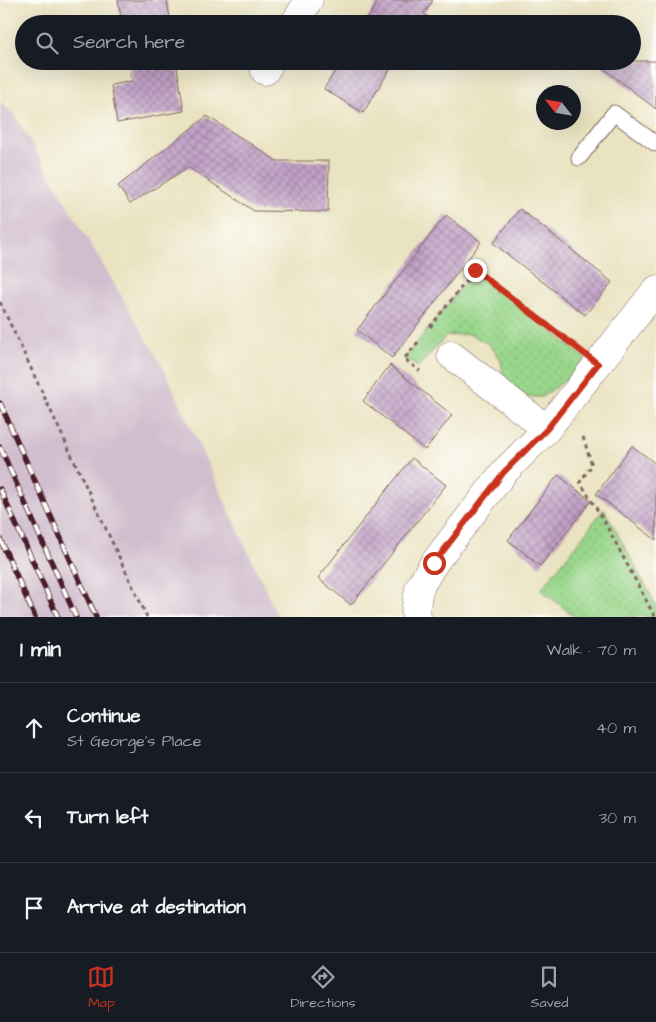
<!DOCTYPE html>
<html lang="en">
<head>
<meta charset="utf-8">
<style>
	body { margin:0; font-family:"Architects Daughter",sans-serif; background:#242831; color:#f1f3f6 }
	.compass { position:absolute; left:536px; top:85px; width:45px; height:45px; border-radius:50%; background:#171b24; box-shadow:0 5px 20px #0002; rotate:301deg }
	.stop { position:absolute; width:15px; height:15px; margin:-11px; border:4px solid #c8321e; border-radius:50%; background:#fff }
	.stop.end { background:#c8321e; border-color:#fff; box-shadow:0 1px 5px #0008 }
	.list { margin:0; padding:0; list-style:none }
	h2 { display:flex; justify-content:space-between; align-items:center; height:65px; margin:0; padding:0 20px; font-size:21px }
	h2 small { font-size:16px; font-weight:400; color:#9ea1a6 }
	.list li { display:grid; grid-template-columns:32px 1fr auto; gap:15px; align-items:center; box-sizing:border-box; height:90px; padding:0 20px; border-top:1px solid #363941 }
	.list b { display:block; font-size:19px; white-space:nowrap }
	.list p { margin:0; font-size:16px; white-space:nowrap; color:#9ea1a6 }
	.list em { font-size:16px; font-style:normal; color:#9ea1a6 }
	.icon { flex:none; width:28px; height:28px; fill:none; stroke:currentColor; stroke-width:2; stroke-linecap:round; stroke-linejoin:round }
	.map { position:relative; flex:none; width:656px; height:617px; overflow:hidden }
	.search { position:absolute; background:#171b24; box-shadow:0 5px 20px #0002; left:15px; right:15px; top:15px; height:55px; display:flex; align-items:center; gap:12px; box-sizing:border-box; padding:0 18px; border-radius:28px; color:#9ea1a6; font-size:19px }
	.sheet { height:335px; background:#171b24 }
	nav { display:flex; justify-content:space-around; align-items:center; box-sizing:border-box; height:70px; border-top:1px solid #363941; background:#171b24; font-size:14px; color:#9ea1a6 }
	nav a { display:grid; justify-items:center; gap:2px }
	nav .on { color:#c8321e }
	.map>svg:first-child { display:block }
	.industrial { fill:#d0bdcd }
	.grass { fill:url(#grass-dots); stroke:#717a5a }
	.building { fill:url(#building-cross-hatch) }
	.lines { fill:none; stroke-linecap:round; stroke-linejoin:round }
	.service-casing { stroke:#826460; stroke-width:17 }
	.minor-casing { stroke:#826460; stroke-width:29 }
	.path { stroke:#826460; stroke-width:3; stroke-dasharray:4 4; stroke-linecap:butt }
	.service { stroke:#fff; stroke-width:15 }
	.minor { stroke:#fff; stroke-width:28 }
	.rail-casing { stroke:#4a1f2b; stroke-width:5.5 }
	.rail { stroke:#fdfcf7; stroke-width:4; stroke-dasharray:11; stroke-linecap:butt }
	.route { stroke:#c8321e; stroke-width:6 }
</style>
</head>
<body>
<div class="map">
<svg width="656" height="617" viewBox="0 0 656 617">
	<defs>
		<pattern id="grass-dots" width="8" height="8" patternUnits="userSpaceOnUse" patternTransform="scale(1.25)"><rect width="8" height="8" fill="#98d68a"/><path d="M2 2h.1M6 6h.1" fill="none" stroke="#84b777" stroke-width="1.8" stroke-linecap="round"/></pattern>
		<pattern id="building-cross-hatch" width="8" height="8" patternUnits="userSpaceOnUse" patternTransform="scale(1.25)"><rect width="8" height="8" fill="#c2a3c8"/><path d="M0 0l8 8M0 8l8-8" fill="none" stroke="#a084a3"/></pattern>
	</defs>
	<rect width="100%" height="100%" fill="#fdfcf7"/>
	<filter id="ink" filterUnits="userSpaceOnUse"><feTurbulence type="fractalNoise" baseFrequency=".02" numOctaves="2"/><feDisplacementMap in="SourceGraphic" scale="10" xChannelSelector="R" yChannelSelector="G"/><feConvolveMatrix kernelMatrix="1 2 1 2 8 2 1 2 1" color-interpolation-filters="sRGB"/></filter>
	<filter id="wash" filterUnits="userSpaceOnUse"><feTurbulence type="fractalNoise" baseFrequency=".0096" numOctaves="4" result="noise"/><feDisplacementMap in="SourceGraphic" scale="20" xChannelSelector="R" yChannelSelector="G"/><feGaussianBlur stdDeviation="1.12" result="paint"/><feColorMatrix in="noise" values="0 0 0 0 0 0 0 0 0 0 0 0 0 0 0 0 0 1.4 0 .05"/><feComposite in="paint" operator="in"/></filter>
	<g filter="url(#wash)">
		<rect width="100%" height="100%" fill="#eae3c1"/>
		<!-- industrial -->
		<path class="industrial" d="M0 102 14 114 163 367 278 617H0Z"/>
		<!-- grass -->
		<g class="grass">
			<path d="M475 270 585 358 568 378 542 397H521L504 381 501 360 489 344 469 334 446 336 418 367 404 359Z"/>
			<path d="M604 509 656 605V617H575L541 590Z"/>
		</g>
		<g id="blocks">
			<!-- building -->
			<g class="building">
				<path d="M118 0H167L171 24H122Z"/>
				<path d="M379 0H433L424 14 434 21 432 24H364Z"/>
				<path d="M129 61H176L184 111 117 123 111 85 132 81Z"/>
				<path d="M341 61H395L363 113 324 89Z"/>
				<path d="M594 61H656V109Z"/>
				<path d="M207 116 277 161H329L328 212 254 211 188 167 130 204 118 186Z"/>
				<path d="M520 209 612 282 585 315 493 243Z"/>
				<path d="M446 215 481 242 392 358 357 330Z"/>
				<path d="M390 365 452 415 425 450 363 401Z"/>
				<path d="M632 446 656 464V540L596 494Z"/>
				<path d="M412 458 446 485 351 605 318 578Z"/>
				<path d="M558 475 591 501 540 566 508 540Z"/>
			</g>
		</g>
	</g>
	<g filter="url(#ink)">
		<use href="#blocks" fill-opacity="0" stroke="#826460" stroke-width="1"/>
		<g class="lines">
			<defs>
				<path id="service" d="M579 158 614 113 656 144"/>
				<g id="minor">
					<path d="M294 24 309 0"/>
					<path d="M265 71 271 61"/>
					<path d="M451 355 547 429"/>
					<path d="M417 617 415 613 419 588 434 563 504 472 547 429 656 290"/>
				</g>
			</defs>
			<!-- service casing -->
			<use href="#service" class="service-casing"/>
			<!-- minor casing -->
			<use href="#minor" class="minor-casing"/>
			<!-- path -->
			<g class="path">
				<path d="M0 302 147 617"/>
				<path d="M430 327 475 270 571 344"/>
				<path d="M418 342 404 359 420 371"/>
				<path d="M583 437 592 465 580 482 603 519 655 617"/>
			</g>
			<!-- service -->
			<use href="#service" class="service"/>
			<!-- minor -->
			<use href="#minor" class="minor"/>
			<defs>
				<g id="rail">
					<path d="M0 403 96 617"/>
					<path d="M0 447 76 617"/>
					<path d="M0 489 58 617"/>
					<path d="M0 539 35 617"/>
				</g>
			</defs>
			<!-- rail casing -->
			<use href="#rail" class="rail-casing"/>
			<!-- rail -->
			<use href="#rail" class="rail"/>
		</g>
	</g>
	<g class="lines" filter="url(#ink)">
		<!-- route -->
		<path class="route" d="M434 563 504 472 547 429 598 364 475 270"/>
	</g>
</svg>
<svg class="compass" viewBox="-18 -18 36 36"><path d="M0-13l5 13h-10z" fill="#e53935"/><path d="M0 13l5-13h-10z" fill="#9ea1a6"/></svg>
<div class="stop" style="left:434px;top:563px"></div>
<div class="stop end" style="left:475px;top:270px"></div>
<div class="search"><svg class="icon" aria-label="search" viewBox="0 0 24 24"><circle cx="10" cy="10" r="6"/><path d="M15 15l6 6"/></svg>Search here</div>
</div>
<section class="sheet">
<h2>1 min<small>Walk · 70 m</small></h2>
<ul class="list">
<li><svg class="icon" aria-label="ahead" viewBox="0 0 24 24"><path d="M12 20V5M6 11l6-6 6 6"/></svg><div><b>Continue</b><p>St George's Place</p></div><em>40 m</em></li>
<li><svg class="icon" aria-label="left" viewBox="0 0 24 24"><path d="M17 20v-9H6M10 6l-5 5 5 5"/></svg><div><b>Turn left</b></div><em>30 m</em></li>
<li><svg class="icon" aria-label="arrive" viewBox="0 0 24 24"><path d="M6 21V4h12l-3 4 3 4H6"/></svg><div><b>Arrive at destination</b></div></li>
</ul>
</section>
<nav>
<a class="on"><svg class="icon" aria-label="map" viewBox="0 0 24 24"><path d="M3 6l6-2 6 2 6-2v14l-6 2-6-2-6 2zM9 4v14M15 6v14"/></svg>Map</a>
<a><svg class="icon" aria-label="directions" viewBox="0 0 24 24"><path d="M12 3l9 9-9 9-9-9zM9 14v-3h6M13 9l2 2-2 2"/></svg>Directions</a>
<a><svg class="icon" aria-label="saved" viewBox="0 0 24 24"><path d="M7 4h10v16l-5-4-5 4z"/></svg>Saved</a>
</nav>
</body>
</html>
